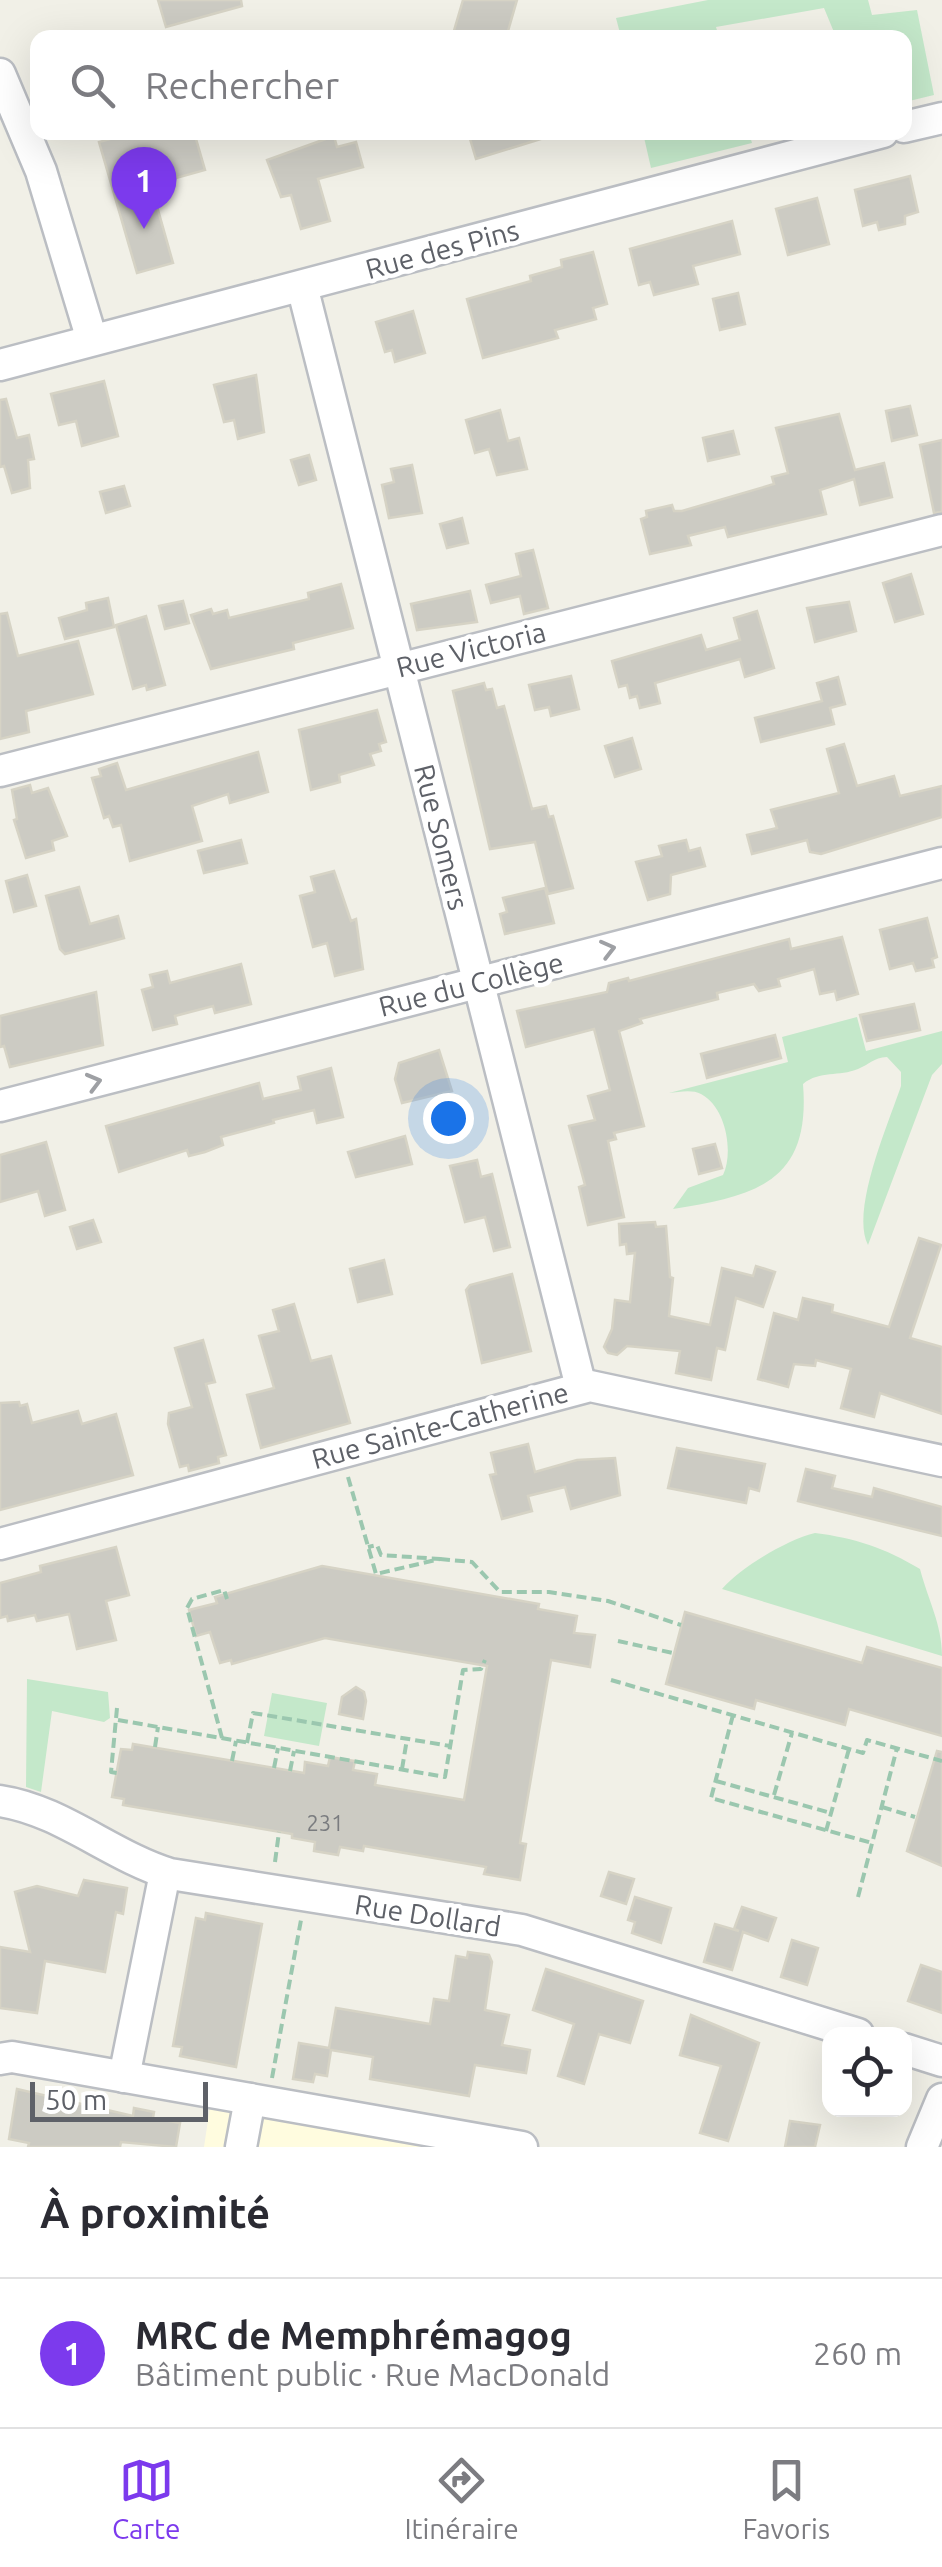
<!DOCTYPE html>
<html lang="fr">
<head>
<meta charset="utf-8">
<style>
	body { margin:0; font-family:Ubuntu,sans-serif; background:#f2f2f3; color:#2b2b33 }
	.controls { position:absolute; right:30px; bottom:30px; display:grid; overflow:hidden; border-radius:20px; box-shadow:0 10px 40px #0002 }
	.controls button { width:90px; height:90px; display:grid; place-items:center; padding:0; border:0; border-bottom:2px solid #e1e1e2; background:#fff; color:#2b2b33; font:50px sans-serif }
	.scale { position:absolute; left:30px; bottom:25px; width:178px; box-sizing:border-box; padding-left:10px; border:5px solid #5e6168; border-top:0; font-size:28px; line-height:35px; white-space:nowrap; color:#5e6168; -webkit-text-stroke:8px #fff; paint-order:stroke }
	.you { position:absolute; left:448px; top:1118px; width:35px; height:35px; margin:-25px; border:8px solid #fff; border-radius:50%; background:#1a73e8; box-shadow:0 0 0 15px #1a73e833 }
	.badge { display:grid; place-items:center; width:65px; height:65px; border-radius:50%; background:#7c3aed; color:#fff; font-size:32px; font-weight:700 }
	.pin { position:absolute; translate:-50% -82px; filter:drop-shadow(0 2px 5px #0008) }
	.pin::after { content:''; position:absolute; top:52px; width:35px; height:30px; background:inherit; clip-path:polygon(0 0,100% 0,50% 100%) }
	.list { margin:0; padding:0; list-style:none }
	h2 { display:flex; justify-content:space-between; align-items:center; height:130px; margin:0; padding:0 40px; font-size:42px }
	h2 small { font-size:32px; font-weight:400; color:#7c7c81 }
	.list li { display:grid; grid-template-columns:65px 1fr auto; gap:30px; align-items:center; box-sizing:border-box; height:150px; padding:0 40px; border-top:2px solid #e1e1e2 }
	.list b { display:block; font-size:38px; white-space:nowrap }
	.list p { margin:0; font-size:32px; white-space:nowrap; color:#7c7c81 }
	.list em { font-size:32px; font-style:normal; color:#7c7c81 }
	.icon { flex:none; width:55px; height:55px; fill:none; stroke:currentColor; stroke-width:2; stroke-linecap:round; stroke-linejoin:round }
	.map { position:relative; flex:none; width:942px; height:2147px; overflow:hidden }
	.search { position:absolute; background:#fff; box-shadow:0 10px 40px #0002; left:30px; right:30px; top:30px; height:110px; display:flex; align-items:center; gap:25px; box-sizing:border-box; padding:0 35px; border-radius:20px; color:#7c7c81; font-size:38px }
	.sheet { height:280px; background:#fff }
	nav { display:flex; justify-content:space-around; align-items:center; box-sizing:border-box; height:140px; border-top:2px solid #e1e1e2; background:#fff; font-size:28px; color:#7c7c81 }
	nav a { display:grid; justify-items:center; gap:5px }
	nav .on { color:#7c3aed }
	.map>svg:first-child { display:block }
	.commercial { fill:#fffcdf }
	.green { fill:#c4e8ca }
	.building { fill:#cccbc3; stroke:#d6d3c5; stroke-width:2.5 }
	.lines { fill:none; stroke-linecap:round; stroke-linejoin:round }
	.minor-casing { stroke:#bbbec3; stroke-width:35 }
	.path { stroke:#9bc7af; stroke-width:4; stroke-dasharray:10 5; stroke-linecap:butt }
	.minor { stroke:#fff; stroke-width:30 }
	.oneway { stroke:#9ea0a4 }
	.labels { text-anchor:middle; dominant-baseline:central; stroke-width:9; stroke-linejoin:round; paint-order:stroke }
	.number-label { font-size:22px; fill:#7a7c7f }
	.street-label { font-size:28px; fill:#5e6168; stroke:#fff }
</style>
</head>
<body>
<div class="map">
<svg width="942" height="2147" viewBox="0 0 942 2147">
	<rect width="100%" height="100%" fill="#f1f0e7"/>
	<!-- commercial -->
	<path class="commercial" d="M210 2107 438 2147H204Z"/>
	<!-- green -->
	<g class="green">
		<path d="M708 0H868L872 15 917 10 934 95 905 102 904 38 836 37 824 8 716 27 719 37H621L616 18Z"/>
		<path d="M643 133H749L752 143 651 168Z"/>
		<path d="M857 1017 866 1051 942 1031V1064L932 1075 868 1245C850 1211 889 1122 901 1086V1072L887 1057C873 1058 870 1064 858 1069 839 1077 820 1070 803 1084 811 1182 756 1196 673 1209L688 1188 723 1175C734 1152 726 1107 701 1094 692 1089 679 1092 669 1093L788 1062 782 1037Z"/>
		<path d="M815 1533C855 1538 885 1548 920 1569 928 1600 942 1624 942 1656L722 1589C740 1568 788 1539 815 1533Z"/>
		<path d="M27 1679 108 1692 110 1718 104 1722 52 1711 41 1792 26 1787Z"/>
		<path d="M272 1693 327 1703 319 1746 264 1736Z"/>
	</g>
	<!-- building -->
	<g class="building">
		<path d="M158 0H241L242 6 166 27Z"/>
		<path d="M463 0H517L506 38 453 34Z"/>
		<path d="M135 132H194L205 170 151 185 173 263 137 273 99 142Z"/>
		<path d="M468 132H547V137L476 159Z"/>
		<path d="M334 136 337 147 356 142 363 167 318 179 330 221 301 229 291 195 281 197 267 160Z"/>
		<path d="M910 176 918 212 905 216V224L879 230 877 222 863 226 855 190Z"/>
		<path d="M817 198 829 244 788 255 776 209Z"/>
		<path d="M732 221 740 254 693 266 698 284 654 295 650 282 639 285 630 249Z"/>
		<path d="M593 252 607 304 593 308 596 319 555 330 558 338 483 358 467 299 531 281 530 276 562 267 561 260Z"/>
		<path d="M738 293 745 324 720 330 713 299Z"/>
		<path d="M413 311 425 353 395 362 392 350 385 352 376 322Z"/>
		<path d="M256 375 264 432 238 439 234 420 224 422 214 385Z"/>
		<path d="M104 381 118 436 82 446 76 421 59 425 51 394Z"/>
		<path d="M6 399 17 438 29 435 34 459 28 460 30 488 12 493 4 466 0 467V400Z"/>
		<path d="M910 406 917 435 892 441 886 411Z"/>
		<path d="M500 410 508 441 519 438 527 469 497 475 489 449 475 453 466 420Z"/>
		<path d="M839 414 855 470 884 463 892 497 860 505 854 479 820 490 826 514 728 537 725 527 688 536 691 545 650 554 641 519 647 517 646 511 672 505 674 511H682L774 484 772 477 788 473 776 428Z"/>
		<path d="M733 431 739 454 708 461 703 438Z"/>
		<path d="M942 440V512L934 513 920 445Z"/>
		<path d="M309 455 316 480 299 485 291 460Z"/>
		<path d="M412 465 422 513 389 518 382 485 394 482 391 469Z"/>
		<path d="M124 486 130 506 106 513 100 492Z"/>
		<path d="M462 518 468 543 447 548 440 524Z"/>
		<path d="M533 550 548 608 524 614 520 596 491 603 486 585 521 576 516 554Z"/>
		<path d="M911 574 923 614 895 622 883 583Z"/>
		<path d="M341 584 353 628 293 643 294 649 211 669 191 615 211 609 213 614 227 610 229 618 309 599 308 593Z"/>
		<path d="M470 591 477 622 417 630 411 604Z"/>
		<path d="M108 598 114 627 65 639 59 618 87 610 86 603Z"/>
		<path d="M183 601 189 623 165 629 159 606Z"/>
		<path d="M849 602 856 631 815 642 807 608Z"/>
		<path d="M757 611 774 668 745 677 740 659 655 683 660 703 640 708 637 696 630 698 627 685 619 687 612 661 701 635 706 650 740 640 734 618Z"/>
		<path d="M7 613 18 656 78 641 93 694 26 711 29 732 0 739V614Z"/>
		<path d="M146 616 165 685 147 690 146 685 133 689 116 625Z"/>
		<path d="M571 676 579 709 551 716 549 707 535 710 529 685Z"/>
		<path d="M838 677 845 704 830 708 834 724 761 742 755 718 822 701 817 683Z"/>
		<path d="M484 683 486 690 492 689 497 708 504 706 532 809 546 806 549 817 553 816 573 888 548 894 535 842 490 849 453 691Z"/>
		<path d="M377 710 386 742 379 744 381 751 370 754 374 765 339 775 340 782 311 790 299 730Z"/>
		<path d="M632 738 641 769 615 777 605 746Z"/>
		<path d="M844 744 857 786 894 776 900 796 942 786V817L821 854 810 852 807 840 752 854 747 835 777 828 771 810 839 793 827 749Z"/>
		<path d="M258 752 268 792 230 803 228 794 192 806 202 841 130 861 121 825 113 827 109 816 104 818 92 778 101 776 99 769 117 763 126 790Z"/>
		<path d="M30 785 32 793 48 788 67 836 52 841 54 850 26 858 14 820 17 819 12 790Z"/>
		<path d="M241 840 247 863 204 873 198 851Z"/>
		<path d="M686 840 689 851 700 848 705 866 671 875 670 894 648 900 636 862 662 856 659 846Z"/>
		<path d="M334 871 351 921 356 919 363 969 335 976 327 943 313 947 300 896 315 892 311 877Z"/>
		<path d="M27 875 36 906 14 912 6 881Z"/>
		<path d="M79 887 90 924 118 916 124 938 65 954 60 949 46 896Z"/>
		<path d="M545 888 554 923 505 934 500 914 507 912 503 898Z"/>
		<path d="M927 918 937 957 932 959 934 967 916 971 913 963 890 969 880 930Z"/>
		<path d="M842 937 858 994 837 1000 835 991 820 994 814 969 778 979 780 986 759 991 754 984 717 993 718 999 640 1019 642 1023 619 1031 644 1126 614 1133 616 1139 608 1141 624 1217 588 1225 579 1187 585 1185 569 1126 595 1120 588 1096 610 1090 594 1029 526 1047 517 1011 607 992 609 983 628 978 629 981 789 939 791 949Z"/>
		<path d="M241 964 251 1004 215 1013 213 1006 175 1016 177 1024 153 1030 142 990 153 987 150 975 167 971 170 983Z"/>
		<path d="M96 992 103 1045 10 1067 4 1046 0 1047V1016Z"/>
		<path d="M914 1004 920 1030 867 1041 860 1015Z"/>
		<path d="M775 1035 781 1058 707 1078 701 1054Z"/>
		<path d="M439 1050 452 1091 402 1103 395 1079 399 1063Z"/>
		<path d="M331 1068 343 1117 317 1123 314 1110 273 1120 274 1123 221 1137 223 1145 205 1152 189 1156 187 1150 119 1172 106 1126 259 1083 263 1099 301 1090 298 1077Z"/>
		<path d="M405 1136 412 1164 356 1177 348 1152Z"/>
		<path d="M46 1142 65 1210 45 1216 38 1191 0 1202V1155Z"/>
		<path d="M715 1144 722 1168 699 1174 693 1149Z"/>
		<path d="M477 1160 481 1177 492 1174 510 1247 494 1251 485 1217 465 1222 450 1166Z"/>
		<path d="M93 1220 101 1242 77 1249 70 1227Z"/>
		<path d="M655 1222 656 1227 666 1226 670 1277 673 1278 669 1316 710 1325 722 1268 753 1276 756 1266 775 1272 763 1307 736 1298 725 1350 717 1348 711 1380 676 1373 680 1351 627 1346 617 1355 608 1353 604 1347 612 1329 615 1300 630 1302 635 1253 627 1254 626 1244 620 1245 619 1224Z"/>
		<path d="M919 1238 941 1245 910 1338 942 1347V1414L880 1393 874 1417 841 1408 851 1369 816 1360 815 1366 794 1364 788 1387 758 1379 774 1313 798 1320 803 1298 833 1305 832 1312 889 1327Z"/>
		<path d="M384 1260 392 1294 358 1302 350 1269Z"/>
		<path d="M512 1274 531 1351 482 1363 466 1290 470 1285Z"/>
		<path d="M294 1304 311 1361 331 1356 350 1423 261 1448 247 1395 274 1388 259 1336 279 1331 273 1310Z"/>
		<path d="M203 1340 215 1382 206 1384 226 1455 218 1457 219 1463 189 1471 188 1465 180 1467 168 1424 169 1413 192 1407 175 1348Z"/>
		<path d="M19 1402 20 1406 27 1404 32 1423 78 1411 82 1424 116 1414 133 1475 0 1510V1403Z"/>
		<path d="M528 1444 535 1472 577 1460 615 1458 620 1495 571 1509 565 1487 528 1496 532 1511 502 1519 490 1475 496 1474 491 1453Z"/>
		<path d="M677 1448 765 1464 759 1491 749 1488 746 1503 668 1488Z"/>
		<path d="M806 1469 835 1476 832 1488 872 1497 874 1488 942 1507V1536L798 1501Z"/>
		<path d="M116 1547 129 1595 106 1601 116 1640 77 1649 69 1614 37 1621 35 1615 8 1621 7 1616 0 1618V1583L41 1572 40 1566Z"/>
		<path d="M322 1566 539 1604 538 1609 577 1616 574 1633 595 1635 590 1667 551 1660 520 1843 526 1844 520 1880 484 1874 486 1867 364 1846 363 1851 340 1847 338 1855 314 1851 315 1842 292 1838V1834L123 1805 124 1799 112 1797 121 1749 132 1750 133 1744 304 1773 305 1762 328 1766 330 1757 342 1759 355 1761 353 1770 377 1774 375 1785 464 1800 487 1666 325 1638 232 1664 231 1660 220 1663 210 1632 196 1636 189 1610 217 1603 215 1597Z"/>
		<path d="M685 1612 862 1663 867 1647 942 1668V1736L849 1709 845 1725 756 1700 754 1709 666 1684Z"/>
		<path d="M356 1687 364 1692 366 1701 363 1719 339 1714 342 1697Z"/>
		<path d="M937 1751 942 1752V1866L907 1851Z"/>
		<path d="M609 1872 634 1879 626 1904 601 1896Z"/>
		<path d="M84 1880 127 1888 123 1914 116 1912 105 1972 45 1961 37 2013 0 2008V1947L30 1952 15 1892 37 1886 78 1896Z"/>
		<path d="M635 1897 671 1908 661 1943 632 1933 635 1922 628 1920Z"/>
		<path d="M742 1907 776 1918 768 1941 743 1932 732 1970 704 1962 715 1924 739 1931 734 1929Z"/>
		<path d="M206 1913 262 1924 236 2067 180 2056 182 2047 173 2046 196 1918 205 1920Z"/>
		<path d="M792 1940 818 1948 807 1985 781 1977Z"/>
		<path d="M468 1952 489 1955 492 1962 485 2010 509 2015 502 2045 530 2050 526 2073 475 2065 469 2096 370 2079 373 2057 331 2050 327 2076 315 2074 313 2082 293 2079 299 2043 329 2048 336 2008 430 2024 434 1999 449 2001 456 1956 467 1958Z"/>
		<path d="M921 1965 942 1972V2013L908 2001Z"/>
		<path d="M546 1969 643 2001 630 2043 599 2034 584 2084 558 2076 574 2024 533 2010Z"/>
		<path d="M691 2015 759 2043 728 2141 700 2133 721 2066 680 2055Z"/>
		<path d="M17 2089 133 2116 134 2108 154 2112 153 2118 180 2123 176 2147 121 2142 120 2147H28L29 2143 9 2139Z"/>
		<path d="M790 2121 820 2125 815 2147H785Z"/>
	</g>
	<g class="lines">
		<defs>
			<g id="minor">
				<path d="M0 74 41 171 92 340"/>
				<path d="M904 127 942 118"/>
				<path d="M302 286 581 1387"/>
				<path d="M0 365 883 132"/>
				<path d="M0 771 942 530"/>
				<path d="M0 1106 942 863"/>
				<path d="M0 1544 590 1386 942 1461"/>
				<path d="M0 1801C61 1810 111 1856 170 1874L522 1930 858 2034"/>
				<path d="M904 2049 942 2061"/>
				<path d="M0 2059 12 2057 522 2147"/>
				<path d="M124 2077 165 1873"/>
				<path d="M241 2147 250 2099"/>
				<path d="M922 2147 942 2099"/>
			</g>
		</defs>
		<!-- minor casing -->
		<use href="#minor" class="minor-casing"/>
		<!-- path -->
		<g class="path">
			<path d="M348 1477 376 1574 440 1559 381 1555 377 1545 368 1547"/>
			<path d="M440 1559 472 1562 500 1592H549L608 1601 681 1625"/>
			<path d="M618 1641 673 1653"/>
			<path d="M611 1680 863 1753 867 1740 942 1761"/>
			<path d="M117 1708 111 1772 117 1773"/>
			<path d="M733 1715 711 1798 872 1843"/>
			<path d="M118 1720 445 1777 463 1670 481 1669 485 1660"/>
			<path d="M222 1738 187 1608 192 1599 224 1590 227 1599"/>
			<path d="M247 1743 253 1713 450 1746"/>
			<path d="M155 1747 158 1727"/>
			<path d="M232 1761 236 1741"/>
			<path d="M274 1768 278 1748"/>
			<path d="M402 1769 407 1739"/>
			<path d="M290 1771 294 1751"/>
			<path d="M716 1781 831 1813"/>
			<path d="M774 1795 792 1733"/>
			<path d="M882 1807 915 1817"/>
			<path d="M826 1831 849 1749"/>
			<path d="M275 1862 279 1832"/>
			<path d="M858 1897 897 1748"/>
			<path d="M272 2078 301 1920"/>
		</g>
		<!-- minor -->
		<use href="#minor" class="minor"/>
	</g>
	<!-- one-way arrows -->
	<defs><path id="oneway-chevron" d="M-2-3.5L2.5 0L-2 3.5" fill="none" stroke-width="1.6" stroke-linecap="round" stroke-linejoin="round" transform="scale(2.5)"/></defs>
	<g class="oneway">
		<use href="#oneway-chevron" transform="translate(608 949) rotate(-14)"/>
		<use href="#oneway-chevron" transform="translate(94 1082) rotate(-15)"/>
	</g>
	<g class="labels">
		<!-- number labels -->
		<g class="number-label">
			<text x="325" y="1822">231</text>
		</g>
		<!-- street labels -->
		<g class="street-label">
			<text transform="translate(442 249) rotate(-15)">Rue des Pins</text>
			<text transform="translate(471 649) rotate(-14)">Rue Victoria</text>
			<text transform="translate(442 837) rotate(76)">Rue Somers</text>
			<text transform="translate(471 984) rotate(-14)">Rue du Collège</text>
			<text transform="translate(440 1425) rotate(-15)">Rue Sainte-Catherine</text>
			<text transform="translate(428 1915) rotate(9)">Rue Dollard</text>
		</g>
	</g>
</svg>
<div class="controls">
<button><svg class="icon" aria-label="locate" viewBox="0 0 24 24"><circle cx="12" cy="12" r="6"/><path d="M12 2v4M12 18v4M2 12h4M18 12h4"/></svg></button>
</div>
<div class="scale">50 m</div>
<div class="you"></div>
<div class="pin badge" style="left:144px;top:229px">1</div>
<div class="search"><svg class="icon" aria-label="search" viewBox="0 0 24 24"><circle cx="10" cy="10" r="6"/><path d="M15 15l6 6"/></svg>Rechercher</div>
</div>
<section class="sheet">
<h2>À proximité<small></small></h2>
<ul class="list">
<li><span class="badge">1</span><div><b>MRC de Memphrémagog</b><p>Bâtiment public · Rue MacDonald</p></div><em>260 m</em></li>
</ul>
</section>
<nav>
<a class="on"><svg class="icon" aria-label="map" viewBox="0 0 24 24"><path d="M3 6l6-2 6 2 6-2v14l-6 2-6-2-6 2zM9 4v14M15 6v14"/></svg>Carte</a>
<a><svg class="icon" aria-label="directions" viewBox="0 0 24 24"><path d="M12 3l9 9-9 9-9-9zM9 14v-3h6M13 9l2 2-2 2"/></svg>Itinéraire</a>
<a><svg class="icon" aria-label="saved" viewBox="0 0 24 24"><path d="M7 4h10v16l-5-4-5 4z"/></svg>Favoris</a>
</nav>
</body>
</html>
